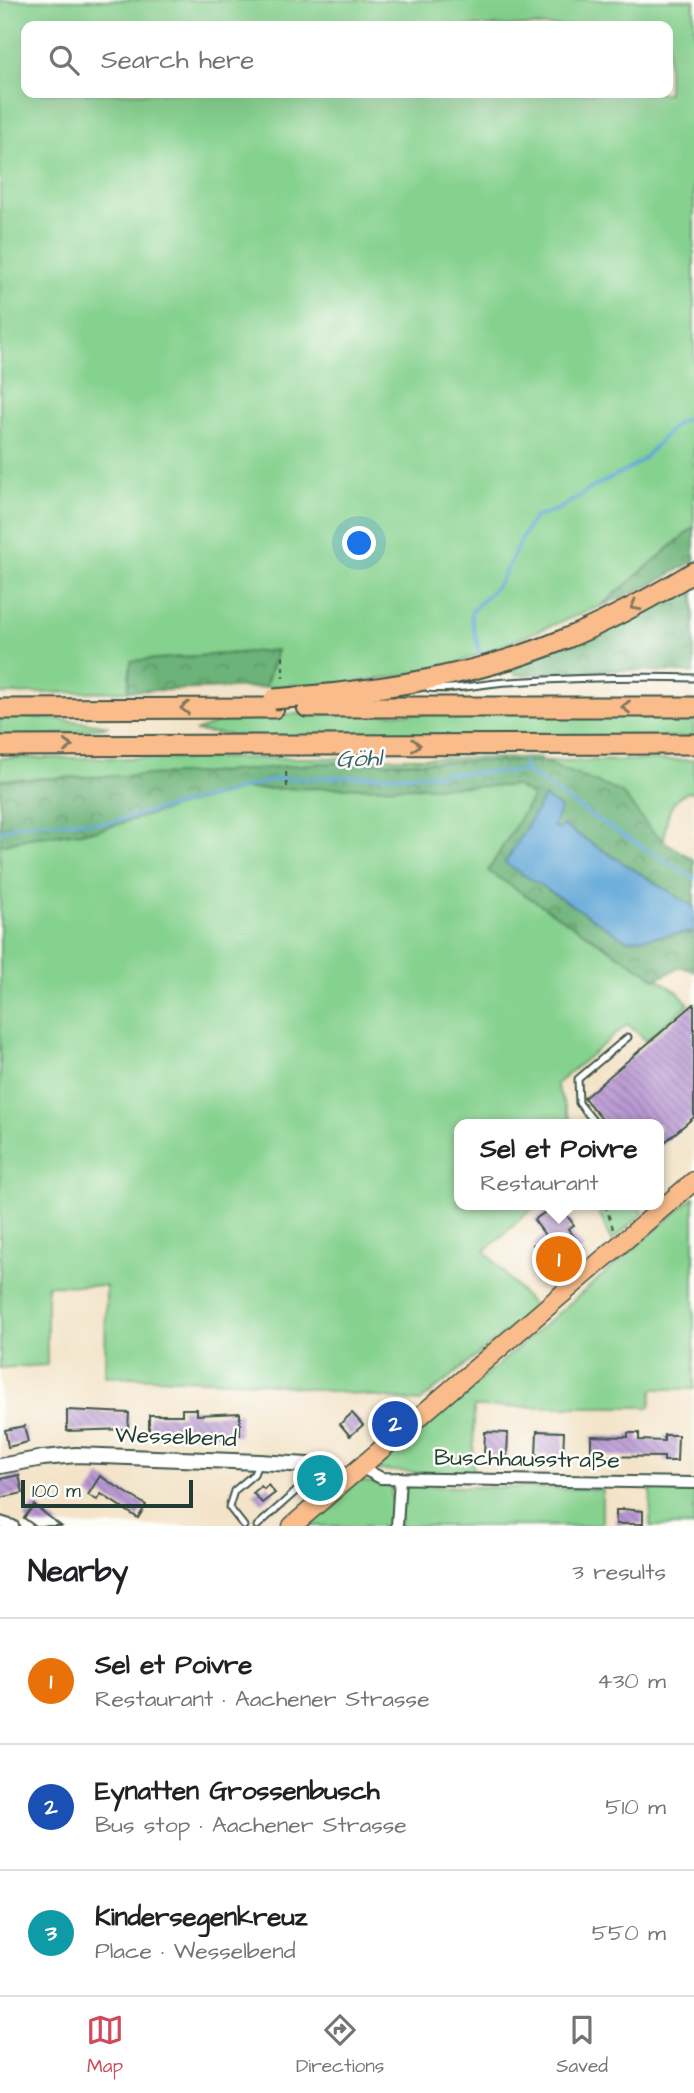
<!DOCTYPE html>
<html lang="en">
<head>
<meta charset="utf-8">
<style>
	body { margin:0; font-family:"Architects Daughter",sans-serif; background:#f2f2f2; color:#202124 }
	.scale { position:absolute; left:21px; bottom:18px; width:172px; box-sizing:border-box; padding-left:7px; border:4px solid #1f3d34; border-top:0; font-size:19px; line-height:24px; white-space:nowrap; color:#1f3d34; -webkit-text-stroke:5px #fdfcf7; paint-order:stroke }
	.you { position:absolute; left:360px; top:544px; width:24px; height:24px; margin:-18px; border:5px solid #fff; border-radius:50%; background:#1a73e8; box-shadow:0 0 0 10px #1a73e833 }
	.badge { display:grid; place-items:center; width:46px; height:46px; border-radius:50%; background:#d1495b; color:#fff; font-size:23px; font-weight:700 }
	.pin { position:absolute; translate:-50% -50%; border:4px solid #fff; box-shadow:0 2px 7px #0006 }
	.popup { position:absolute; left:454px; top:1119px; width:210px; height:91px; box-sizing:border-box; display:grid; place-content:center; border-radius:14px; background:#fff; filter:drop-shadow(0 2px 5px #0005); font-size:23px; white-space:nowrap; color:#757577 }
	.popup b { font-size:26px; color:#202124 }
	.popup::after { content:''; position:absolute; left:50%; top:100%; margin-left:-14px; border:14px solid transparent; border-top-color:#fff }
	.list { margin:0; padding:0; list-style:none }
	h2 { display:flex; justify-content:space-between; align-items:center; height:91px; margin:0; padding:0 28px; font-size:30px }
	h2 small { font-size:23px; font-weight:400; color:#757577 }
	.list li { display:grid; grid-template-columns:46px 1fr auto; gap:21px; align-items:center; box-sizing:border-box; height:126px; padding:0 28px; border-top:2px solid #e0e0e0 }
	.list b { display:block; font-size:26px; white-space:nowrap }
	.list p { margin:0; font-size:23px; white-space:nowrap; color:#757577 }
	.list em { font-size:23px; font-style:normal; color:#757577 }
	.icon { flex:none; width:38px; height:38px; fill:none; stroke:currentColor; stroke-width:2; stroke-linecap:round; stroke-linejoin:round }
	.map { position:relative; flex:none; width:694px; height:1526px; overflow:hidden }
	.search { position:absolute; background:#fff; box-shadow:0 7px 28px #0002; left:21px; right:21px; top:21px; height:77px; display:flex; align-items:center; gap:18px; box-sizing:border-box; padding:0 24px; border-radius:14px; color:#757577; font-size:26px }
	.sheet { height:469px; background:#fff }
	nav { display:flex; justify-content:space-around; align-items:center; box-sizing:border-box; height:98px; border-top:2px solid #e0e0e0; background:#fff; font-size:19px; color:#757577 }
	nav a { display:grid; justify-items:center; gap:4px }
	nav .on { color:#d1495b }
	.map>svg:first-child { display:block }
	.grass { fill:#85d18e; stroke:#528761; stroke-width:2; fill-rule:evenodd }
	.forest { fill:url(#forest-crowns); stroke:#467856; stroke-width:2 }
	.water { fill:#62a8d8; stroke:#407286; stroke-width:2 }
	.lines { fill:none; stroke-linecap:round; stroke-linejoin:round }
	.stream { stroke:#62a8d8; stroke-width:3.5 }
	.building { fill:url(#building-back-hatch) }
	.service-casing { stroke:#3f564a; stroke-width:9 }
	.minor-casing { stroke:#3f564a; stroke-width:14 }
	.tertiary-casing { stroke:#3f564a; stroke-width:18 }
	.primary-casing { stroke:#3f564a; stroke-width:21 }
	.motorway-casing { stroke:#3f564a; stroke-width:23 }
	.path { stroke:#3f564a; stroke-width:2; stroke-dasharray:5 5; stroke-linecap:butt }
	.service { stroke:#fff; stroke-width:5 }
	.minor { stroke:#fff; stroke-width:10 }
	.tertiary { stroke:#fff; stroke-width:14 }
	.primary { stroke:#f9bc8a; stroke-width:18 }
	.motorway { stroke:#f9bc8a; stroke-width:19 }
	.motorway-bridge-casing { stroke:#3f564a; stroke-width:23; stroke-linecap:butt }
	.motorway-bridge { stroke:#f9bc8a; stroke-width:19 }
	.oneway { stroke:#81765b }
	.labels { text-anchor:middle; dominant-baseline:central; stroke-width:5; stroke-linejoin:round; paint-order:stroke }
	.street-label { font-size:23px; fill:#1f3d34; stroke:#fdfcf7 }
	.water-label { font-size:24px; font-style:italic; fill:#36626d; stroke:#fdfcf7 }
</style>
</head>
<body>
<div class="map">
<svg width="694" height="1526" viewBox="0 0 694 1526">
	<defs>
		<pattern id="forest-crowns" width="20" height="18" patternUnits="userSpaceOnUse" patternTransform="scale(1.75)"><rect width="20" height="18" fill="#6cb379"/><path d="M2 6a3 3 0 1 1 6 0M12 15a3 3 0 1 1 6 0" fill="none" stroke="#589364"/></pattern>
		<pattern id="building-back-hatch" width="6" height="6" patternUnits="userSpaceOnUse" patternTransform="scale(1.75)"><rect width="6" height="6" fill="#b897d3"/><path d="M-1 5l2 2M0 0l6 6M5-1l2 2" fill="none" stroke="#957cac"/></pattern>
	</defs>
	<rect width="100%" height="100%" fill="#fdfcf7"/>
	<filter id="ink" filterUnits="userSpaceOnUse"><feTurbulence type="fractalNoise" baseFrequency=".0143" numOctaves="2"/><feDisplacementMap in="SourceGraphic" scale="14" xChannelSelector="R" yChannelSelector="G"/><feConvolveMatrix kernelMatrix="1 2 1 2 8 2 1 2 1" color-interpolation-filters="sRGB"/></filter>
	<filter id="wash" filterUnits="userSpaceOnUse"><feTurbulence type="fractalNoise" baseFrequency=".00686" numOctaves="4" result="noise"/><feDisplacementMap in="SourceGraphic" scale="28" xChannelSelector="R" yChannelSelector="G"/><feGaussianBlur stdDeviation="1.57" result="paint"/><feColorMatrix in="noise" values="0 0 0 0 0 0 0 0 0 0 0 0 0 0 0 0 0 1.4 0 .05"/><feComposite in="paint" operator="in"/></filter>
	<g filter="url(#wash)">
		<rect width="100%" height="100%" fill="#f3e3c8"/>
		<!-- grass -->
		<g class="grass">
			<path d="M0 0H694V527L601 606 462 661 408 675 356 682 265 687 277 650 131 661 128 691 0 694ZM26 26H668V93H26Z"/>
			<path d="M694 713V737L259 738 195 731 241 714Z"/>
			<path d="M0 716C37 716 72 720 109 726L35 739H0Z"/>
			<path d="M0 758H541L543 761 694 760V792C670 792 665 822 664 841L652 831 542 761 325 763 209 773 0 780Z"/>
			<path d="M444 786H516L533 796 594 938 678 992 689 1004 646 1041 628 1024 556 1084 572 1124H459V1205H536L485 1251 535 1308 420 1402 255 1382 105 1376 106 1286 47 1285V1365L0 1368V845L29 838 98 830 175 807 243 789Z"/>
			<path d="M694 1197V1389H653L650 1407H474L473 1476 375 1470Z"/>
			<path d="M596 1205H636L644 1213 611 1241Z"/>
			<path d="M356 1480 391 1486 393 1526H304Z"/>
			<path d="M408 1486 602 1489V1526H400V1491Z"/>
			<path d="M651 1488 694 1490V1526H650Z"/>
		</g>
		<!-- forest -->
		<g class="forest">
			<path d="M694 527V561L651 585 601 606Z"/>
			<path d="M694 580V673L623 670 515 675 511 665Z"/>
			<path d="M277 650 265 687 128 691 131 661Z"/>
			<path d="M542 761 621 792 652 831 664 841 694 860V907L563 825 559 830 553 826 506 863 627 940 694 932V971L681 967 656 979 488 871 533 796 516 786 243 789 175 807 98 830 29 838 0 845V780L209 773 325 763Z"/>
		</g>
		<!-- water -->
		<path class="water" d="M544 797 561 808 553 827 559 830 562 825 694 907V932L627 940 505 863Z"/>
		<g class="lines">
			<!-- stream -->
			<g class="stream">
				<path d="M480 653 471 618 472 611 500 582 530 523 534 518 561 508 595 486 629 469 642 460 677 423 694 416"/>
				<path d="M523 762 526 771"/>
				<path d="M0 832 20 824 73 821 107 823 278 779 526 771 590 815 694 878"/>
			</g>
		</g>
		<g id="blocks">
			<!-- building -->
			<g class="building">
				<path d="M694 1004V1117L659 1147V1124H606L584 1098Z"/>
				<path d="M555 1205H559L574 1225 568 1229 584 1248 555 1273 533 1245 545 1235 534 1220Z"/>
				<path d="M182 1409H197V1415L240 1413V1435L149 1436V1415H182Z"/>
				<path d="M67 1410 129 1413 128 1429 67 1431Z"/>
				<path d="M352 1413 363 1425 350 1436 340 1424Z"/>
				<path d="M24 1426 28 1442 8 1447 5 1430Z"/>
				<path d="M537 1431 564 1432 563 1456 536 1455Z"/>
				<path d="M485 1432 508 1433 507 1457 484 1456Z"/>
				<path d="M628 1433H639V1440L664 1441V1435H678L677 1461H664V1457L591 1456V1436L628 1437Z"/>
				<path d="M19 1475 23 1493 0 1498V1479Z"/>
				<path d="M100 1476 146 1505 138 1518 101 1494 97 1500 88 1495Z"/>
				<path d="M268 1485 275 1493 262 1503 253 1493 261 1486 264 1489Z"/>
				<path d="M34 1505 61 1526H35L24 1518Z"/>
				<path d="M623 1509 643 1511V1524H616V1510H623Z"/>
			</g>
		</g>
	</g>
	<g filter="url(#ink)">
		<use href="#blocks" fill-opacity="0" stroke="#3f564a" stroke-width="2"/>
		<g class="lines">
			<defs>
				<g id="service">
					<path d="M428 688C455 691 483 683 509 682 571 678 632 676 694 678"/>
					<path d="M596 1124 579 1103 578 1079 628 1037"/>
					<path d="M244 1526 229 1507 234 1491 254 1474 258 1464"/>
					<path d="M257 1526 320 1470"/>
				</g>
				<g id="minor">
					<path d="M363 1466 368 1471 381 1478 694 1483"/>
					<path d="M0 1522 13 1526"/>
					<path d="M397 1526 400 1478"/>
				</g>
				<path id="tertiary" d="M0 1466 43 1458 76 1455 259 1462 324 1466 344 1475 348 1480"/>
				<path id="primary" d="M292 1526 694 1181"/>
				<g id="motorway">
					<path d="M298 697C387 689 477 675 560 641 607 622 651 598 694 572"/>
					<path d="M307 707H694"/>
					<path d="M0 709 274 708"/>
					<path d="M299 745 694 744"/>
					<path d="M0 746 274 745"/>
				</g>
			</defs>
			<!-- service casing -->
			<use href="#service" class="service-casing"/>
			<!-- minor casing -->
			<use href="#minor" class="minor-casing"/>
			<!-- tertiary casing -->
			<use href="#tertiary" class="tertiary-casing"/>
			<!-- primary casing -->
			<use href="#primary" class="primary-casing"/>
			<!-- motorway casing -->
			<use href="#motorway" class="motorway-casing"/>
			<!-- path -->
			<g class="path">
				<path d="M283 656V678"/>
				<path d="M286 772 287 787"/>
				<path d="M605 1205 614 1231"/>
			</g>
			<!-- service -->
			<use href="#service" class="service"/>
			<!-- minor -->
			<use href="#minor" class="minor"/>
			<!-- tertiary -->
			<use href="#tertiary" class="tertiary"/>
			<!-- primary -->
			<use href="#primary" class="primary"/>
			<!-- motorway -->
			<use href="#motorway" class="motorway"/>
			<defs>
				<g id="motorway-bridge">
					<path d="M274 699 298 697"/>
					<path d="M274 745H299"/>
				</g>
			</defs>
			<!-- motorway-bridge casing -->
			<use href="#motorway-bridge" class="motorway-bridge-casing"/>
			<!-- motorway-bridge -->
			<use href="#motorway-bridge" class="motorway-bridge"/>
		</g>
		<!-- one-way arrows -->
		<defs><path id="oneway-chevron" d="M-2-3.5L2.5 0L-2 3.5" fill="none" stroke-width="1.6" stroke-linecap="round" stroke-linejoin="round" transform="scale(1.75)"/></defs>
		<g class="oneway">
			<use href="#oneway-chevron" transform="translate(635 606) rotate(151)"/>
			<use href="#oneway-chevron" transform="translate(626 707) rotate(180)"/>
			<use href="#oneway-chevron" transform="translate(185 708) rotate(180)"/>
			<use href="#oneway-chevron" transform="translate(416 745)"/>
			<use href="#oneway-chevron" transform="translate(68 746)"/>
		</g>
	</g>
	<g class="labels">
		<!-- street labels -->
		<g class="street-label">
			<text transform="translate(176 1437) rotate(2)">Wesselbend</text>
			<text transform="translate(527 1459) rotate(1)">Buschhausstraße</text>
		</g>
		<!-- water labels -->
		<g class="water-label">
			<text transform="translate(359 759) rotate(-2)">Göhl</text>
		</g>
	</g>
</svg>
<div class="scale">100 m</div>
<div class="you"></div>
<div class="pin badge" style="left:559px;top:1259px;background:#e8710a">1</div>
<div class="popup"><b>Sel et Poivre</b>Restaurant</div>
<div class="pin badge" style="left:395px;top:1424px;background:#1a4fb4">2</div>
<div class="pin badge" style="left:320px;top:1478px;background:#0f9aa8">3</div>
<div class="search"><svg class="icon" aria-label="search" viewBox="0 0 24 24"><circle cx="10" cy="10" r="6"/><path d="M15 15l6 6"/></svg>Search here</div>
</div>
<section class="sheet">
<h2>Nearby<small>3 results</small></h2>
<ul class="list">
<li><span class="badge" style="background:#e8710a">1</span><div><b>Sel et Poivre</b><p>Restaurant · Aachener Strasse</p></div><em>430 m</em></li>
<li><span class="badge" style="background:#1a4fb4">2</span><div><b>Eynatten Grossenbusch</b><p>Bus stop · Aachener Strasse</p></div><em>510 m</em></li>
<li><span class="badge" style="background:#0f9aa8">3</span><div><b>Kindersegenkreuz</b><p>Place · Wesselbend</p></div><em>550 m</em></li>
</ul>
</section>
<nav>
<a class="on"><svg class="icon" aria-label="map" viewBox="0 0 24 24"><path d="M3 6l6-2 6 2 6-2v14l-6 2-6-2-6 2zM9 4v14M15 6v14"/></svg>Map</a>
<a><svg class="icon" aria-label="directions" viewBox="0 0 24 24"><path d="M12 3l9 9-9 9-9-9zM9 14v-3h6M13 9l2 2-2 2"/></svg>Directions</a>
<a><svg class="icon" aria-label="saved" viewBox="0 0 24 24"><path d="M7 4h10v16l-5-4-5 4z"/></svg>Saved</a>
</nav>
</body>
</html>
